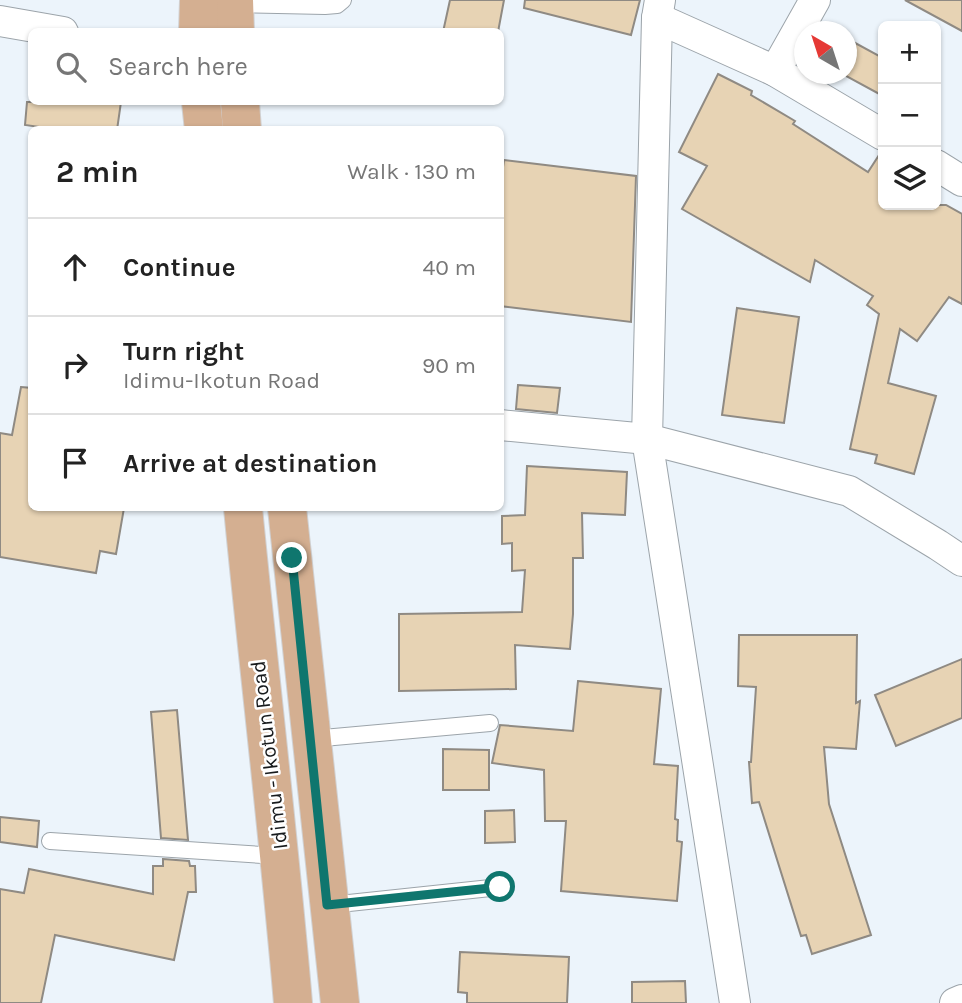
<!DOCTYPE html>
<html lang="en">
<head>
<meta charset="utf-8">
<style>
	body { margin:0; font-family:Karla,sans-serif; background:#f2f2f2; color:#222 }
	.controls { position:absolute; right:21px; top:21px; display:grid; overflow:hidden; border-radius:10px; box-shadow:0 2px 5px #0004 }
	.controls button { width:63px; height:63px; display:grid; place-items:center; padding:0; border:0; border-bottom:2px solid #e0e0e0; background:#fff; color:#222; font:35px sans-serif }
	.compass { position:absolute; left:794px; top:21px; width:63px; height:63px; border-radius:50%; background:#fff; box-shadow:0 2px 5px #0004; rotate:321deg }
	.stop { position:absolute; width:21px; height:21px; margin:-16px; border:5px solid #0f766e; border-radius:50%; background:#fff }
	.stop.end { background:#0f766e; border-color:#fff; box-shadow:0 2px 7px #0008 }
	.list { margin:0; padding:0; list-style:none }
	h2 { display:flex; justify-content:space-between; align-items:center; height:91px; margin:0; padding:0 28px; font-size:30px }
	h2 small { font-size:23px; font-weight:400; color:#767676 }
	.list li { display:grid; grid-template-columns:46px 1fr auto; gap:21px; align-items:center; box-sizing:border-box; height:98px; padding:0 28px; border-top:2px solid #e0e0e0 }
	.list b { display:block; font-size:26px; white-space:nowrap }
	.list p { margin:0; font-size:23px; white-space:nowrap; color:#767676 }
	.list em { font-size:23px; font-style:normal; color:#767676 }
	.icon { flex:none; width:38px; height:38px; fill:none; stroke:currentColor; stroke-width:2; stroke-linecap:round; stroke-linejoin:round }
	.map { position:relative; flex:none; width:962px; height:1003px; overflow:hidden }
	.search { position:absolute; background:#fff; box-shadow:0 2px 5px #0004; left:28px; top:28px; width:476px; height:77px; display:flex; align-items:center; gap:18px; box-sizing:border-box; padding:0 24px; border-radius:10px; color:#767676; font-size:26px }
	.panel { position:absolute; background:#fff; box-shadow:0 2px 5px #0004; left:28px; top:126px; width:476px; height:385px; border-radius:10px }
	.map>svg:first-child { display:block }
	.building { fill:#e7d3b4; stroke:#8f8a83; stroke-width:2 }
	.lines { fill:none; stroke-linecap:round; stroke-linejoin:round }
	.lane-casing { stroke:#9ca4aa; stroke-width:18 }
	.street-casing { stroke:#9ca4aa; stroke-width:32 }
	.primary-casing { stroke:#d1d1d2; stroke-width:40 }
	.lane { stroke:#fff; stroke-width:16 }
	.street { stroke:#fff; stroke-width:30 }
	.primary { stroke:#d4af91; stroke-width:38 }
	.route { stroke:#0f766e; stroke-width:9 }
	.labels { text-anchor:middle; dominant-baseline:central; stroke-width:5; stroke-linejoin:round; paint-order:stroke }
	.street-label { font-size:21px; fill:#171a1c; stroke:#fff }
</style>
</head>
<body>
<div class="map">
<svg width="962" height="1003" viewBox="0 0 962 1003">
	<rect width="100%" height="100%" fill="#ecf4fb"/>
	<!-- building -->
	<g class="building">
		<path d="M450 0H504L498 32H443Z"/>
		<path d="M525 0H640L631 35 524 8Z"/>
		<path d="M905 0H962V31Z"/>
		<path d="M846 38 883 58V96L846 76Z"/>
		<path d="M718 74 752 91 751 95 795 121 793 124 868 172 881 152H883V205H946L962 214V304L949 297 917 341 900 329 888 383 936 396 914 474 875 463 877 455 850 449 879 314 867 305 873 296 815 260 810 282 682 209 707 166 679 152Z"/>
		<path d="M27 102H121L117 130H61L25 125Z"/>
		<path d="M504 160 636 176 631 322 500 306V167H503Z"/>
		<path d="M737 308 799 317 784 423 722 415Z"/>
		<path d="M518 385 560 388 557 413 516 409Z"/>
		<path d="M21 387 32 388V508H124L116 554 100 551 96 573 0 557V433L12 435Z"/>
		<path d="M527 466 627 472 625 515 582 513 583 558H573V614L570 649 515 645 516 689 399 691V614L522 612 525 570 512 571V543L502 544V516L525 515Z"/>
		<path d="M739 635H857L856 703 860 701 856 749 824 747 829 804 871 935 812 954 806 935 801 936 759 802 752 803 749 762H751L756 687 738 686Z"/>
		<path d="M962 659V718L896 746 875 695Z"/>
		<path d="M578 681 661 689 654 764 678 766 675 819 678 820 677 841 682 842 677 901 561 891 566 821H545L544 770 492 763 500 725 573 731Z"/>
		<path d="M177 710 188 840 161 838 151 712Z"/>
		<path d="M443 749 489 750V790H443Z"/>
		<path d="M514 810 515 842 485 843V811Z"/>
		<path d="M0 817 39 821 37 847 0 842Z"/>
		<path d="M163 859 189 861 190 866H195L196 892H188L174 960 55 935 41 1003H0V889L24 893 29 869 153 894V866H163Z"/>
		<path d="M460 952 569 957 567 1003H467V993L458 992Z"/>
		<path d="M685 981 686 1003H632V982Z"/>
	</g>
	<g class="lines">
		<defs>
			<g id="lane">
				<path d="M234 4 325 6 337 5 343 0"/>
				<path d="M312 739 490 723"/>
				<path d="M50 841 278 856"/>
				<path d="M330 905 500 887"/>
			</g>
			<g id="street">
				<path d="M660 0 657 18 647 439 735 1003"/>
				<path d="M657 18 775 71 883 135"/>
				<path d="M0 21 63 32"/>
				<path d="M775 71 815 0"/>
				<path d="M936 165 962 181"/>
				<path d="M500 425 647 439 849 491 938 545 962 561"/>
				<path d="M955 1003 962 1000"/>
			</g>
			<g id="primary">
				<path d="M234 0 235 32"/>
				<path d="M198 32 199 0"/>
				<path d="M201 102 204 130"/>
				<path d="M240 102 242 130"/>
				<path d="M243 508C259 673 279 838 293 1003"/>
				<path d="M287 508 340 1003"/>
			</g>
		</defs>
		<!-- lane casing -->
		<use href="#lane" class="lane-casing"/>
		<!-- street casing -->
		<use href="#street" class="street-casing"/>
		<!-- primary casing -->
		<use href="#primary" class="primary-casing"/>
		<!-- lane -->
		<use href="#lane" class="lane"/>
		<!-- street -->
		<use href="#street" class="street"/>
		<!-- primary -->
		<use href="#primary" class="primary"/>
	</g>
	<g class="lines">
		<!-- route -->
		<path class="route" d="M292 558 327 905 500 887"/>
	</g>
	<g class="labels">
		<!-- street labels -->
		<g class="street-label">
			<text transform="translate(269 755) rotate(-97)">Idimu - Ikotun Road</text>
		</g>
	</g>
</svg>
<div class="controls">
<button>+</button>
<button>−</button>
<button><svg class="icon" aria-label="layers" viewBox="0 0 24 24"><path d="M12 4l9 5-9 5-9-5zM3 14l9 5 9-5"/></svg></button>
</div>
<svg class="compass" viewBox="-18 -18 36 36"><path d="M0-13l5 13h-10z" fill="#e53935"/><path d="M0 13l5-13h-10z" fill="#767676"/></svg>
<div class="stop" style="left:500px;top:887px"></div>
<div class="stop end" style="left:292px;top:558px"></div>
<div class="search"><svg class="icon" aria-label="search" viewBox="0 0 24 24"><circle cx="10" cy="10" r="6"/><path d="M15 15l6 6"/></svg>Search here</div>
<section class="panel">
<h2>2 min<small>Walk · 130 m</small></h2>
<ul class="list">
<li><svg class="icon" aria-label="ahead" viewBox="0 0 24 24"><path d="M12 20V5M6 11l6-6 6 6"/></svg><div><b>Continue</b></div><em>40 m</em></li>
<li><svg class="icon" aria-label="right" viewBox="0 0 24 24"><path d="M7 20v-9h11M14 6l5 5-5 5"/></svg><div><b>Turn right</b><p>Idimu-Ikotun Road</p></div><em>90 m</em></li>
<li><svg class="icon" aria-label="arrive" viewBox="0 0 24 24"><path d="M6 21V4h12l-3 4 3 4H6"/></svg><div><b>Arrive at destination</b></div></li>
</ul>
</section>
</div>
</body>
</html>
